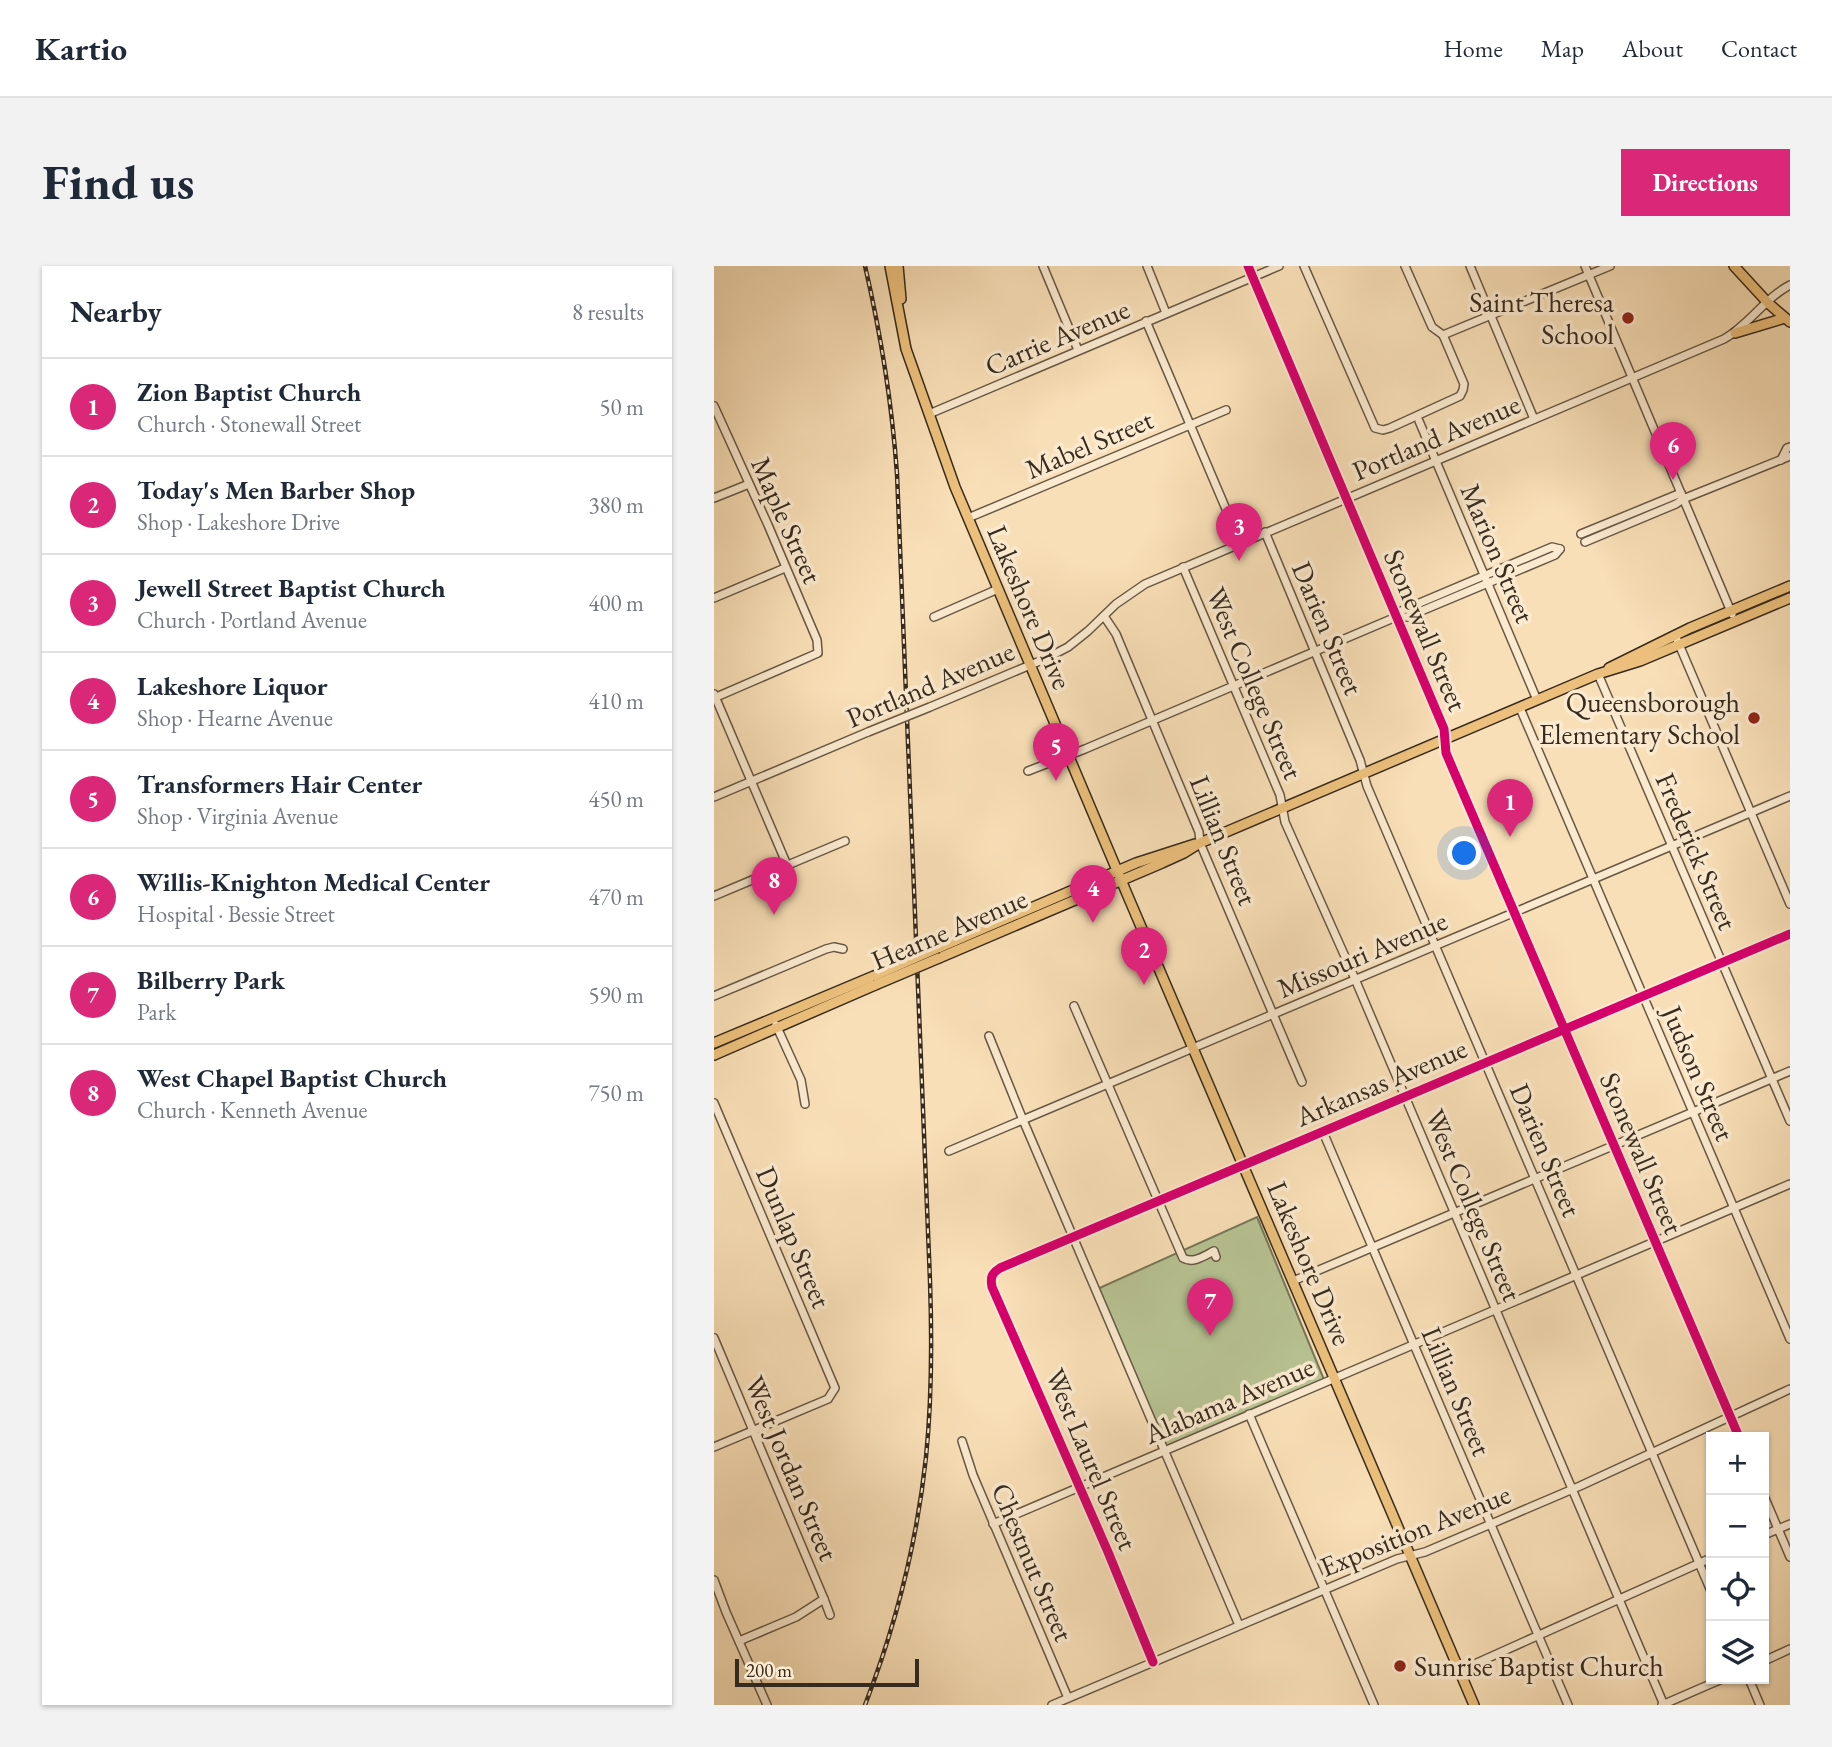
<!DOCTYPE html>
<html lang="en">
<head>
<meta charset="utf-8">
<style>
	body { margin:0; font-family:"EB Garamond",serif; background:#f2f2f3; color:#1f2937 }
	.controls { position:absolute; right:21px; bottom:21px; display:grid; overflow:hidden; border-radius:0px; box-shadow:0 2px 5px #0004 }
	.controls button { width:63px; height:63px; display:grid; place-items:center; padding:0; border:0; border-bottom:2px solid #e0e1e3; background:#fff; color:#1f2937; font:35px sans-serif }
	.scale { position:absolute; left:21px; bottom:18px; width:184px; box-sizing:border-box; padding-left:7px; border:4px solid #362b1e; border-top:0; font-size:19px; line-height:24px; white-space:nowrap; color:#362b1e; -webkit-text-stroke:5px #fbead0; paint-order:stroke }
	.you { position:absolute; left:751px; top:588px; width:24px; height:24px; margin:-18px; border:5px solid #fff; border-radius:50%; background:#1a73e8; box-shadow:0 0 0 10px #1a73e833 }
	.badge { display:grid; place-items:center; width:46px; height:46px; border-radius:50%; background:#db2777; color:#fff; font-size:23px; font-weight:700 }
	.pin { position:absolute; translate:-50% -58px; filter:drop-shadow(0 2px 4px #0008) }
	.pin::after { content:''; position:absolute; top:37px; width:24px; height:21px; background:inherit; clip-path:polygon(0 0,100% 0,50% 100%) }
	.list { margin:0; padding:0; list-style:none }
	h2 { display:flex; justify-content:space-between; align-items:center; height:91px; margin:0; padding:0 28px; font-size:30px }
	h2 small { font-size:23px; font-weight:400; color:#747a83 }
	.list li { display:grid; grid-template-columns:46px 1fr auto; gap:21px; align-items:center; box-sizing:border-box; height:98px; padding:0 28px; border-top:2px solid #e0e1e3 }
	.list b { display:block; font-size:26px; white-space:nowrap }
	.list p { margin:0; font-size:23px; white-space:nowrap; color:#747a83 }
	.list em { font-size:23px; font-style:normal; color:#747a83 }
	.icon { flex:none; width:38px; height:38px; fill:none; stroke:currentColor; stroke-width:2; stroke-linecap:round; stroke-linejoin:round }
	.map { position:relative; flex:none; width:1076px; height:1439px; overflow:hidden; border-radius:0px }
	header { display:flex; align-items:center; gap:42px; box-sizing:border-box; height:98px; padding:0 35px; background:#fff; border-bottom:2px solid #e0e1e3 }
	header strong { font-size:33px }
	nav { display:flex; gap:38px; margin-inline-start:auto; font-size:24px }
	.intro { display:flex; align-items:center; justify-content:space-between; box-sizing:border-box; height:168px; padding:0 42px }
	h1 { margin:0; font-size:49px }
	.button { padding:18px 32px; border-radius:0px; background:#db2777; color:#fff; font-size:24px; font-weight:700 }
	main { display:flex; gap:42px; padding:0 42px }
	aside { flex:1; background:#fff; border-radius:0px; box-shadow:0 2px 5px #0004 }
	.map>svg:first-child { display:block }
	.green { fill:#b8c393; stroke:#777758; stroke-width:2 }
	.lines { fill:none; stroke-linecap:round; stroke-linejoin:round }
	.minor-casing { stroke:#675844; stroke-width:10 }
	.major-casing { stroke:#362b1e; stroke-width:12 }
	.minor { stroke:#fbead0; stroke-width:7 }
	.major { stroke:#ecc07c; stroke-width:9 }
	.rail-casing { stroke:#362b1e; stroke-width:4.5 }
	.rail { stroke:#fbead0; stroke-width:2; stroke-dasharray:5; stroke-linecap:butt }
	.minor-bridge-casing { stroke:#675844; stroke-width:10; stroke-linecap:butt }
	.major-bridge-casing { stroke:#362b1e; stroke-width:12; stroke-linecap:butt }
	.minor-bridge { stroke:#fbead0; stroke-width:7 }
	.major-bridge { stroke:#ecc07c; stroke-width:9 }
	.cycleway-casing { stroke:#fbead0; stroke-width:13 }
	.cycleway { stroke:#d6006c; stroke-width:9 }
	.poi-dot { fill:#8f2418; stroke:#fbead0; stroke-width:2.5 }
	.labels { text-anchor:middle; dominant-baseline:central; stroke-width:7; stroke-linejoin:round; paint-order:stroke }
	.poi-label { font-size:28px; fill:#362b1e; stroke:#fbead0; text-anchor:end }
	.street-label { font-size:28px; fill:#362b1e; stroke:#fbead0 }
</style>
</head>
<body>
<header>
<strong>Kartio</strong>
<nav><a>Home</a><a>Map</a><a>About</a><a>Contact</a></nav>
</header>
<div class="intro"><h1>Find us</h1><a class="button">Directions</a></div>
<main>
<aside>
<h2>Nearby<small>8 results</small></h2>
<ul class="list">
<li><span class="badge">1</span><div><b>Zion Baptist Church</b><p>Church · Stonewall Street</p></div><em>50 m</em></li>
<li><span class="badge">2</span><div><b>Today's Men Barber Shop</b><p>Shop · Lakeshore Drive</p></div><em>380 m</em></li>
<li><span class="badge">3</span><div><b>Jewell Street Baptist Church</b><p>Church · Portland Avenue</p></div><em>400 m</em></li>
<li><span class="badge">4</span><div><b>Lakeshore Liquor</b><p>Shop · Hearne Avenue</p></div><em>410 m</em></li>
<li><span class="badge">5</span><div><b>Transformers Hair Center</b><p>Shop · Virginia Avenue</p></div><em>450 m</em></li>
<li><span class="badge">6</span><div><b>Willis-Knighton Medical Center</b><p>Hospital · Bessie Street</p></div><em>470 m</em></li>
<li><span class="badge">7</span><div><b>Bilberry Park</b><p>Park</p></div><em>590 m</em></li>
<li><span class="badge">8</span><div><b>West Chapel Baptist Church</b><p>Church · Kenneth Avenue</p></div><em>750 m</em></li>
</ul>
</aside>
<div class="map">
<svg width="1076" height="1439" viewBox="0 0 1076 1439">
	<rect width="100%" height="100%" fill="#f9dfb7"/>
	<filter id="stains"><feTurbulence type="fractalNoise" baseFrequency=".00286" numOctaves="4"/><feColorMatrix values="0 0 0 0 .2 0 0 0 0 .09 0 0 0 0 .02 0 0 0 .5 -.17"/></filter>
	<radialGradient id="worn" r=".72"><stop offset=".6" stop-color="#630" stop-opacity="0"/><stop offset="1" stop-color="#630" stop-opacity=".3"/></radialGradient>
	<!-- green -->
	<path class="green" d="M543 951 611 1116 450 1184 381 1024Z"/>
	<g class="lines">
		<defs>
			<g id="minor">
				<path d="M329 0 364 84"/>
				<path d="M433 0 452 47"/>
				<path d="M534 0 730 463 732 487 1025 1171"/>
				<path d="M590 0 661 162 669 164 676 162 746 130 749 124 750 118 729 69"/>
				<path d="M691 0 718 61 729 69"/>
				<path d="M756 0 820 153"/>
				<path d="M871 0 1018 348"/>
				<path d="M432 55 526 276"/>
				<path d="M729 69 896 0"/>
				<path d="M0 140 54 259 103 374 104 387 0 432"/>
				<path d="M215 148 565 0"/>
				<path d="M705 155 823 434"/>
				<path d="M1067 194 1073 182 1076 181"/>
				<path d="M0 232 35 218"/>
				<path d="M254 252 512 144"/>
				<path d="M551 266 646 494 653 520 997 1325"/>
				<path d="M867 268 967 227"/>
				<path d="M871 276 962 238 969 233 1076 190"/>
				<path d="M469 301 566 529 571 556 641 713 950 1439"/>
				<path d="M0 332 71 302"/>
				<path d="M390 350 402 368 485 566 486 577 588 816"/>
				<path d="M220 351 284 323"/>
				<path d="M682 351H693L841 289 846 283"/>
				<path d="M961 369 1076 638"/>
				<path d="M884 408 1076 855"/>
				<path d="M0 428 73 599"/>
				<path d="M216 441 333 392 354 381 374 365 402 338 431 318 1010 73C1035 59 1051 32 1076 19"/>
				<path d="M806 442 1076 1073"/>
				<path d="M314 505 371 483 682 351 689 344 838 281 846 283"/>
				<path d="M0 531 154 466"/>
				<path d="M0 630 131 575"/>
				<path d="M0 730 112 683 120 681 129 683"/>
				<path d="M360 740 469 992C479 998 490 990 500 985L502 991"/>
				<path d="M62 759 87 814 91 838"/>
				<path d="M275 770 309 854 525 1359"/>
				<path d="M0 837 121 1122 114 1133 0 1181"/>
				<path d="M609 866 854 1439"/>
				<path d="M235 885 1076 530"/>
				<path d="M579 1015 1076 805"/>
				<path d="M0 1072 110 1333 116 1349"/>
				<path d="M535 1148 660 1439"/>
				<path d="M248 1175 259 1209 354 1432"/>
				<path d="M1050 1230 1076 1291"/>
				<path d="M279 1258 1076 918"/>
				<path d="M1050 1269 1076 1258"/>
				<path d="M0 1314 12 1346 53 1439"/>
				<path d="M25 1375 82 1351 110 1333"/>
				<path d="M1050 1395 1076 1383"/>
				<path d="M439 1396 394 1286 278 1021C276 1011 278 1007 286 1002L1076 668"/>
				<path d="M745 1405 997 1292"/>
				<path d="M1035 1413 1046 1439"/>
				<path d="M338 1439 683 1293 711 1286 777 1258 866 1220 1076 1123"/>
				<path d="M948 1439 1008 1413"/>
			</g>
			<g id="major">
				<path d="M176 0 192 83 241 221 413 628 760 1439"/>
				<path d="M184 0 187 33"/>
				<path d="M1020 0 1054 37 1076 56"/>
				<path d="M1021 67 1071 52"/>
				<path d="M895 402 976 362 1076 320"/>
				<path d="M224 682 422 597 481 578"/>
				<path d="M225 692 448 597 470 587 486 577 884 408 926 395 1076 332"/>
				<path d="M0 777 160 710"/>
				<path d="M0 789 161 719"/>
			</g>
		</defs>
		<!-- minor casing -->
		<use href="#minor" class="minor-casing"/>
		<!-- major casing -->
		<use href="#major" class="major-casing"/>
		<!-- minor -->
		<use href="#minor" class="minor"/>
		<!-- major -->
		<use href="#major" class="major"/>
		<defs>
			<path id="rail" d="M151 1439C182 1359 203 1276 212 1191 218 1132 218 1073 216 1015L183 208C178 138 167 69 151 0"/>
		</defs>
		<!-- rail casing -->
		<use href="#rail" class="rail-casing"/>
		<!-- rail -->
		<use href="#rail" class="rail"/>
		<defs>
			<path id="minor-bridge" d="M154 466 216 441"/>
			<g id="major-bridge">
				<path d="M160 710 224 682"/>
				<path d="M161 719 225 692"/>
			</g>
		</defs>
		<!-- minor-bridge casing -->
		<use href="#minor-bridge" class="minor-bridge-casing"/>
		<!-- major-bridge casing -->
		<use href="#major-bridge" class="major-bridge-casing"/>
		<!-- minor-bridge -->
		<use href="#minor-bridge" class="minor-bridge"/>
		<!-- major-bridge -->
		<use href="#major-bridge" class="major-bridge"/>
		<defs>
			<g id="cycleway">
				<path d="M534 0 730 463 732 487 1025 1171"/>
				<path d="M439 1396 394 1286 278 1021C276 1011 278 1007 286 1002L1076 668"/>
			</g>
		</defs>
		<!-- cycleway casing -->
		<use href="#cycleway" class="cycleway-casing"/>
		<!-- cycleway -->
		<use href="#cycleway" class="cycleway"/>
	</g>
	<!-- markers -->
	<g class="poi-dot">
		<circle cx="914" cy="52" r="7"/>
		<circle cx="1040" cy="452" r="7"/>
		<circle cx="686" cy="1400" r="7"/>
	</g>
	<g class="labels">
		<!-- poi labels -->
		<g class="poi-label">
			<text x="900" y="36">Saint Theresa<tspan x="900" dy="32">School</tspan></text>
			<text x="1026" y="436">Queensborough<tspan x="1026" dy="32">Elementary School</tspan></text>
			<text x="700" y="1400" text-anchor="start">Sunrise Baptist Church</text>
		</g>
		<!-- street labels -->
		<g class="street-label">
			<text transform="translate(343 71) rotate(-23)">Carrie Avenue</text>
			<text transform="translate(722 171) rotate(-23)">Portland Avenue</text>
			<text transform="translate(375 178) rotate(-23)">Mabel Street</text>
			<text transform="translate(73 254) rotate(66)">Maple Street</text>
			<text transform="translate(784 287) rotate(67)">Marion Street</text>
			<text transform="translate(316 341) rotate(67)">Lakeshore Drive</text>
			<text transform="translate(614 362) rotate(67)">Darien Street</text>
			<text transform="translate(712 364) rotate(67)">Stonewall Street</text>
			<text transform="translate(541 417) rotate(67)">West College Street</text>
			<text transform="translate(216 418) rotate(-23)">Portland Avenue</text>
			<text transform="translate(510 574) rotate(68)">Lillian Street</text>
			<text transform="translate(983 585) rotate(67)">Frederick Street</text>
			<text transform="translate(235 663) rotate(-23)">Hearne Avenue</text>
			<text transform="translate(648 688) rotate(-23)">Missouri Avenue</text>
			<text transform="translate(985 807) rotate(67)">Judson Street</text>
			<text transform="translate(667 816) rotate(-23)">Arkansas Avenue</text>
			<text transform="translate(832 884) rotate(67)">Darien Street</text>
			<text transform="translate(928 887) rotate(67)">Stonewall Street</text>
			<text transform="translate(760 939) rotate(67)">West College Street</text>
			<text transform="translate(80 971) rotate(67)">Dunlap Street</text>
			<text transform="translate(596 997) rotate(67)">Lakeshore Drive</text>
			<text transform="translate(743 1125) rotate(67)">Lillian Street</text>
			<text transform="translate(515 1134) rotate(-23)">Alabama Avenue</text>
			<text transform="translate(378 1193) rotate(67)">West Laurel Street</text>
			<text transform="translate(78 1202) rotate(67)">West Jordan Street</text>
			<text transform="translate(701 1264) rotate(-22)">Exposition Avenue</text>
			<text transform="translate(319 1296) rotate(67)">Chestnut Street</text>
		</g>
	</g>
	<rect width="100%" height="100%" filter="url(#stains)"/>
	<rect width="100%" height="100%" fill="url(#worn)"/>
</svg>
<div class="controls">
<button>+</button>
<button>−</button>
<button><svg class="icon" aria-label="locate" viewBox="0 0 24 24"><circle cx="12" cy="12" r="6"/><path d="M12 2v4M12 18v4M2 12h4M18 12h4"/></svg></button>
<button><svg class="icon" aria-label="layers" viewBox="0 0 24 24"><path d="M12 4l9 5-9 5-9-5zM3 14l9 5 9-5"/></svg></button>
</div>
<div class="scale">200 m</div>
<div class="you"></div>
<div class="pin badge" style="left:796px;top:571px">1</div>
<div class="pin badge" style="left:430px;top:719px">2</div>
<div class="pin badge" style="left:525px;top:295px">3</div>
<div class="pin badge" style="left:379px;top:657px">4</div>
<div class="pin badge" style="left:342px;top:515px">5</div>
<div class="pin badge" style="left:959px;top:214px">6</div>
<div class="pin badge" style="left:496px;top:1070px">7</div>
<div class="pin badge" style="left:60px;top:649px">8</div>
</div>
</main>
</body>
</html>
